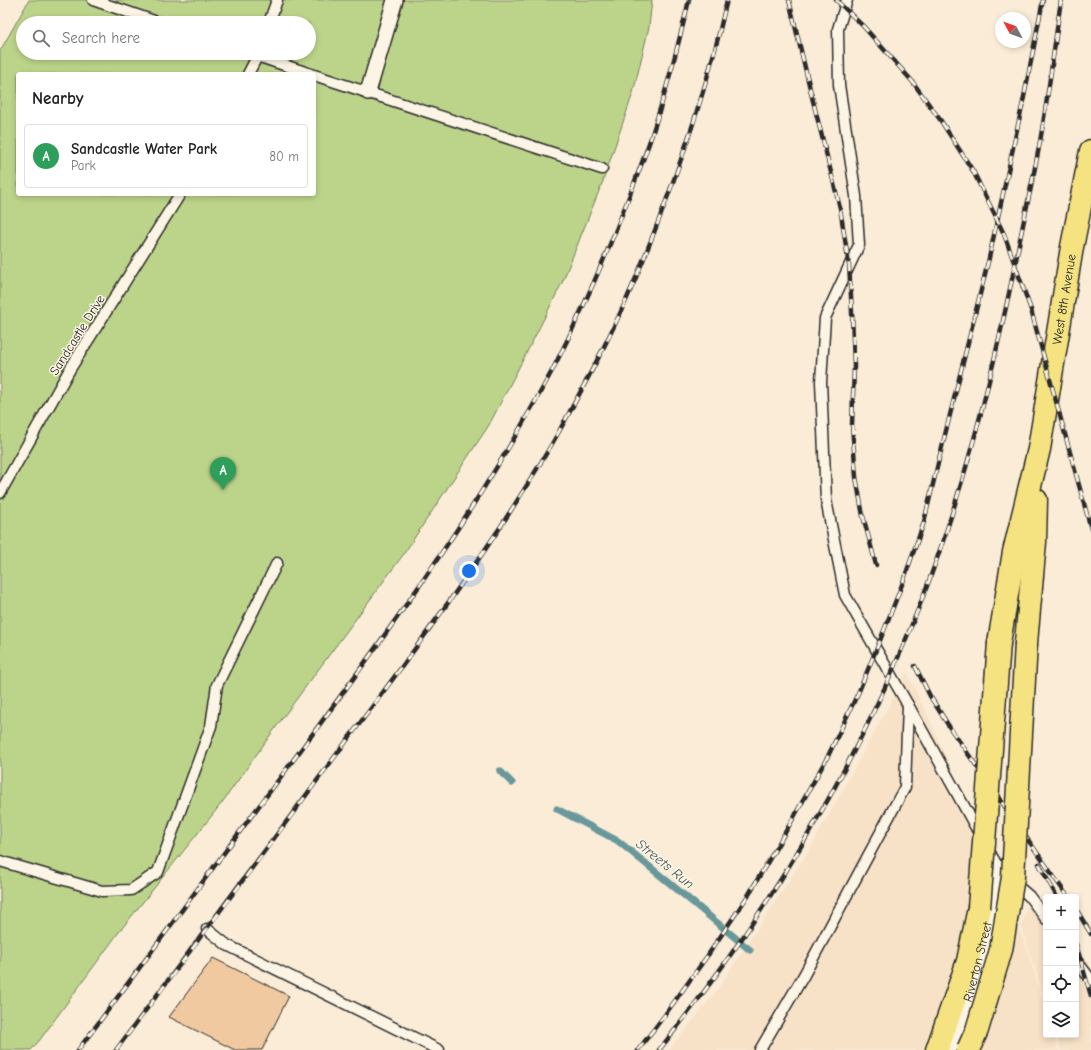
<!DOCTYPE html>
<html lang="en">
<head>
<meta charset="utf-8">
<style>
	body { margin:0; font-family:"Comic Neue",sans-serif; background:#f2f2f2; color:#202124 }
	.controls { position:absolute; right:12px; bottom:12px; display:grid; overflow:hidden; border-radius:4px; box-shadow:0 2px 6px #0003 }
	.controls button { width:36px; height:36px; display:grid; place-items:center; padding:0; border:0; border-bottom:1px solid #e0e0e0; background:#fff; color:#202124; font:20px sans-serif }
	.compass { position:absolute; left:995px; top:12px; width:36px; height:36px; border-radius:50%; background:#fff; box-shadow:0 2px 6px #0003; rotate:311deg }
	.you { position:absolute; left:469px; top:571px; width:14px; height:14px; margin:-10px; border:3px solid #fff; border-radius:50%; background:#1a73e8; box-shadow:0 0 0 6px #1a73e833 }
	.badge { display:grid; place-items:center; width:26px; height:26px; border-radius:50%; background:#c8321e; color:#fff; font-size:13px; font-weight:700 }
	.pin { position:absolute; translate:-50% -33px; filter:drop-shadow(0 1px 2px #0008) }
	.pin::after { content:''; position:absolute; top:21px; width:14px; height:12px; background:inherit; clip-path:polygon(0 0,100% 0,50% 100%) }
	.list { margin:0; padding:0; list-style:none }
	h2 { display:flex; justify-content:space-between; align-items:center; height:52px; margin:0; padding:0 16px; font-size:17px }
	h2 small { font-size:13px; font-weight:400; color:#757577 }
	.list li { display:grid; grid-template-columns:26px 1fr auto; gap:12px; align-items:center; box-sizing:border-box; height:64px; margin:0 8px 8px; padding:0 8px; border:1px solid #e0e0e0; border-radius:4px }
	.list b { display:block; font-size:15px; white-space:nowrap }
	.list p { margin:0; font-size:13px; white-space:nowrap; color:#757577 }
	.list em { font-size:13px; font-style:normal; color:#757577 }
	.icon { flex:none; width:22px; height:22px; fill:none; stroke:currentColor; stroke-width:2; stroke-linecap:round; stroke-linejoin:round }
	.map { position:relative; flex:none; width:1091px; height:1050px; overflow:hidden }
	.search { position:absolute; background:#fff; box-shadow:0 2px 6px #0003; left:16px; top:16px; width:300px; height:44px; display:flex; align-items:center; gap:10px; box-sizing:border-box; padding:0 14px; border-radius:22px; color:#757577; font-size:15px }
	.panel { position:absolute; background:#fff; box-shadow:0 2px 6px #0003; left:16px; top:72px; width:300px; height:124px; border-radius:4px }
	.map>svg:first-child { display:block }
	.built { fill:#f7e2c7 }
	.green { fill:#bcd48a; stroke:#74805a; fill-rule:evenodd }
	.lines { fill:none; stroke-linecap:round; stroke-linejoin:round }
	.stream { stroke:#67989b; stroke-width:7 }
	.building { fill:#f1c9a1; stroke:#2b2b2b }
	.service-casing { stroke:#2b2b2b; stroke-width:13 }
	.pedestrian-casing { stroke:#2b2b2b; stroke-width:18 }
	.minor-casing { stroke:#2b2b2b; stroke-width:23 }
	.primary-casing { stroke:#2b2b2b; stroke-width:25 }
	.service { stroke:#fcf5e5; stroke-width:10 }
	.pedestrian { stroke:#fcf5e5; stroke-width:15 }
	.minor { stroke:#fcf5e5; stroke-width:20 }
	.primary { stroke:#f5e382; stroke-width:22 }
	.rail-casing { stroke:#2b2b2b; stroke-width:4.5 }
	.rail { stroke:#fcf5e5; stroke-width:3; stroke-dasharray:9; stroke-linecap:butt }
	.primary-bridge-casing { stroke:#2b2b2b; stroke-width:25; stroke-linecap:butt }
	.primary-bridge { stroke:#f5e382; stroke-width:22 }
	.labels { text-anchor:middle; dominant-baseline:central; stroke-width:3; stroke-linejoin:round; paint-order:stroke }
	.street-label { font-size:13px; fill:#2b2b2b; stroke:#fcf5e5 }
	.water-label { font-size:14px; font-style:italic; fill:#44585a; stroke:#fcf5e5 }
</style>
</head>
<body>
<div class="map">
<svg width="1091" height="1050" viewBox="0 0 1091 1050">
	<rect width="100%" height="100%" fill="#faecd7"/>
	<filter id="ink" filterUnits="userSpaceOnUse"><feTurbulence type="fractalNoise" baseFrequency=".025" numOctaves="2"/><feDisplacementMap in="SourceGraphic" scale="8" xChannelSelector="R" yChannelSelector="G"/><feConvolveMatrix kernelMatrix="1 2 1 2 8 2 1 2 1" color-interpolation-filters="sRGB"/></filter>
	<g filter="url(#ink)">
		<!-- built -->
		<g class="built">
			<path d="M907 673 933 727 1027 949 1046 1011V1035H1053L1058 1050H669L716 992 810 849Z"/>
			<path d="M1029 902 1046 920V1003L1021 926Z"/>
			<path d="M1076 951 1091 967V1050H1061L1056 1035H1076Z"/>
		</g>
		<!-- green -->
		<path class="green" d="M29 0H652L649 27 633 93 603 181 562 283 528 350 489 425 403 555 284 716 221 804 119 932 39 1041 31 1050H0V51ZM23 23H309V53H23ZM18 74H314V194H18Z"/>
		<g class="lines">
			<!-- stream -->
			<g class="stream">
				<path d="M500 771 512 783"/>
				<path d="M557 809 618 841 667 881 750 950"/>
			</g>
		</g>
		<!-- building -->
		<path class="building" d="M213 958 289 996 262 1050H235L169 1017Z"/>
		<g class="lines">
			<defs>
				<g id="service">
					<path d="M93 0 160 23"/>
					<path d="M847 0 838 29 839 85 856 196 859 245 825 318 821 382 826 500 845 595 908 705 1000 871 1029 896 1046 919"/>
					<path d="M269 23 277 0"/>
					<path d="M248 53 311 74"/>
					<path d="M248 74 259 53"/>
					<path d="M314 75 602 169"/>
					<path d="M0 493 70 369 180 194"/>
					<path d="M0 861 102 891 131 890 158 872 211 726 217 685 277 563"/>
					<path d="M207 929 227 945 439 1050"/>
					<path d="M1076 960 1091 980"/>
					<path d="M760 1050 804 975 905 787 908 705"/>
				</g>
				<path id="pedestrian" d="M368 92 395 0"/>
				<g id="minor">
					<path id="s1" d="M950 1043 968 997 1000 871"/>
				</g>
				<g id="primary">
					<path id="s2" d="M999 643 1014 552 1039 449 1072 247 1091 151"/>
					<path d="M1026 643 1035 542 1036 500"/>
					<path d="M937 1050 968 961 979 908"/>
				</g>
			</defs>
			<!-- service casing -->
			<use href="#service" class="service-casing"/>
			<!-- pedestrian casing -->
			<use href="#pedestrian" class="pedestrian-casing"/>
			<!-- minor casing -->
			<use href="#minor" class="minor-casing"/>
			<!-- primary casing -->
			<use href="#primary" class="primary-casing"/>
			<!-- service -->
			<use href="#service" class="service"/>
			<!-- pedestrian -->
			<use href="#pedestrian" class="pedestrian"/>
			<!-- minor -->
			<use href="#minor" class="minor"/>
			<!-- primary -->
			<use href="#primary" class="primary"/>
			<defs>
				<g id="rail">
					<path d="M789 0 811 93 840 208 849 265 852 312 854 367 852 425 856 477 863 516 876 565"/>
					<path d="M836 0 863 26 912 81 941 121 973 171 1004 234 1031 310 1091 529"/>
					<path d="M915 666 930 696 950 728 1068 897"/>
					<path d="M1039 864 1057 897"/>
					<path d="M1076 909 1091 934"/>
					<path d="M1076 944 1091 996"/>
					<path d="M78 1050C141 967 202 882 265 798 368 660 472 521 553 369 582 312 607 254 630 194 639 171 648 148 655 125 668 84 679 42 689 0"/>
					<path d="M116 1050C194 947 271 843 348 739 400 670 451 601 499 529 519 498 539 467 557 435 589 377 620 319 644 258 670 193 694 127 712 60 718 40 722 20 727 0"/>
					<path d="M638 1050 664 1016 708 955 749 894 790 824 828 756 859 691 881 638 903 582 924 522 939 459 989 258 1023 102 1043 0"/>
					<path d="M659 1050C766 917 857 766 919 607 963 495 992 377 1016 260 1023 222 1032 185 1039 147 1048 98 1054 49 1061 0"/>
				</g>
			</defs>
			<!-- rail casing -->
			<use href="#rail" class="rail-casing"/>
			<!-- rail -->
			<use href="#rail" class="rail"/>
			<defs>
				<g id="primary-bridge">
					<path d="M979 908 999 643"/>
					<path d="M968 1050 977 1030 1001 950 1013 877 1026 643"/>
				</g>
			</defs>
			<!-- primary-bridge casing -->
			<use href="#primary-bridge" class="primary-bridge-casing"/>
			<!-- primary-bridge -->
			<use href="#primary-bridge" class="primary-bridge"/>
		</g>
	</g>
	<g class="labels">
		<!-- street labels -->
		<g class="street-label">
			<text stroke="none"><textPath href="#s2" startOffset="350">West 8th Avenue</textPath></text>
			<text transform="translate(77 335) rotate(-58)">Sandcastle Drive</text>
			<text stroke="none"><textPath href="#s1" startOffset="86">Riverton Street</textPath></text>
		</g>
		<!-- water labels -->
		<g class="water-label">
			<text transform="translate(665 864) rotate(39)">Streets Run</text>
		</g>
	</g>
</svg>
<div class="controls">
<button>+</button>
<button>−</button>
<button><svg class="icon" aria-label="locate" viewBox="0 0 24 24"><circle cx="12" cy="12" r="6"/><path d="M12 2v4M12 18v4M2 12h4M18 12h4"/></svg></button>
<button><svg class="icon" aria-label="layers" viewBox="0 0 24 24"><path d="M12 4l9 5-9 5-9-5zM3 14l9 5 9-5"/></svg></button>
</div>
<svg class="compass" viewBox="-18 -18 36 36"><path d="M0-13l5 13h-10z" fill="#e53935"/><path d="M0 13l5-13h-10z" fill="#757577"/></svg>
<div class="you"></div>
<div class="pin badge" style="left:223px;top:490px;background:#2e9e5b">A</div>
<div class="search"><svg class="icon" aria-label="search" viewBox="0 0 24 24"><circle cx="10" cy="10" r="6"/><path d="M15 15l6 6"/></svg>Search here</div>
<section class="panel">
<h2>Nearby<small></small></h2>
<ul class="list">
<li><span class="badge" style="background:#2e9e5b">A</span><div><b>Sandcastle Water Park</b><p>Park</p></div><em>80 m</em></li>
</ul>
</section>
</div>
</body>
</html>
